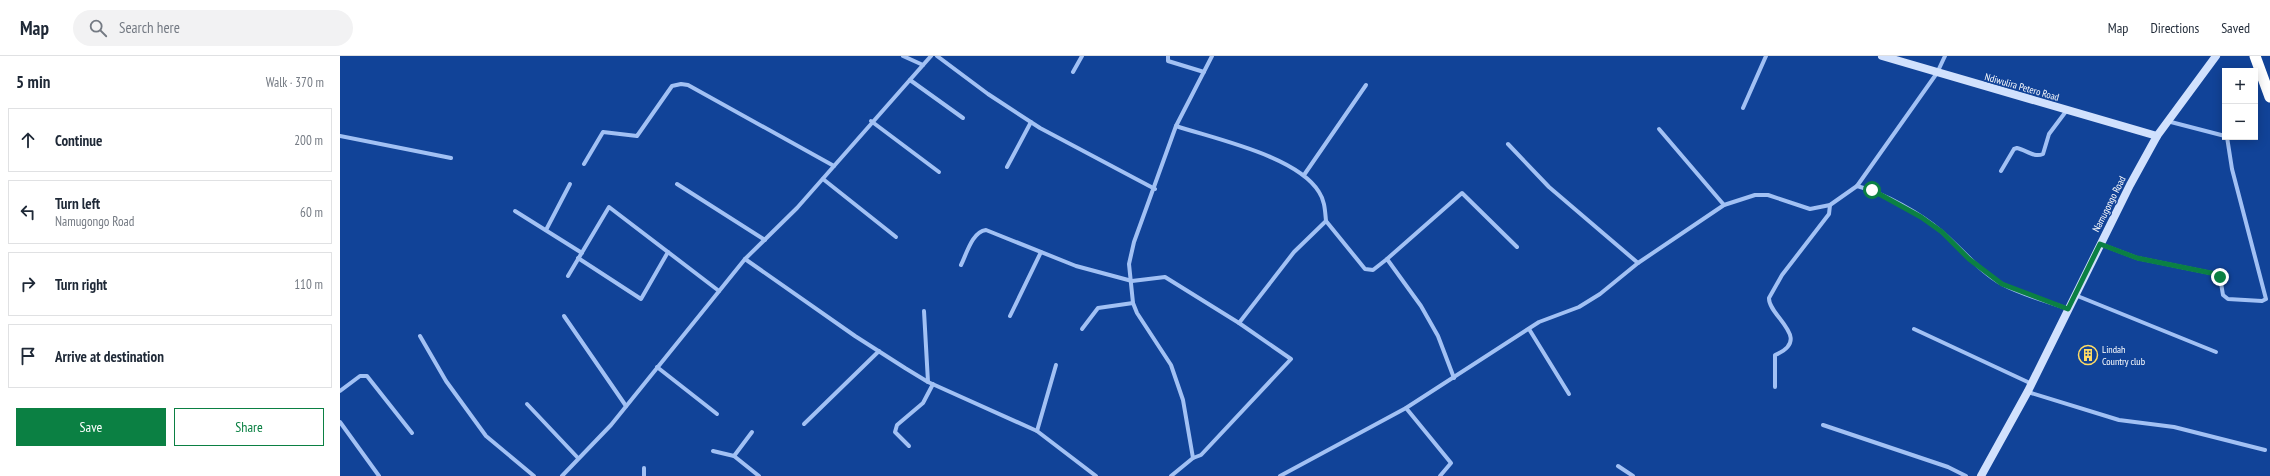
<!DOCTYPE html>
<html lang="en">
<head>
<meta charset="utf-8">
<style>
	body { margin:0; font-family:"PT Sans Narrow",sans-serif; background:#f2f2f3; color:#1f2937 }
	.controls { position:absolute; right:12px; top:12px; display:grid; overflow:hidden; border-radius:0px; box-shadow:0 2px 10px #0003 }
	.controls button { width:36px; height:36px; display:grid; place-items:center; padding:0; border:0; border-bottom:1px solid #e0e1e3; background:#fff; color:#1f2937; font:20px sans-serif }
	.stop { position:absolute; width:12px; height:12px; margin:-9px; border:3px solid #0b8043; border-radius:50%; background:#fff }
	.stop.end { background:#0b8043; border-color:#fff; box-shadow:0 1px 4px #0008 }
	.list { margin:0; padding:0; list-style:none }
	h2 { display:flex; justify-content:space-between; align-items:center; height:52px; margin:0; padding:0 16px; font-size:17px }
	h2 small { font-size:13px; font-weight:400; color:#747a83 }
	.list li { display:grid; grid-template-columns:26px 1fr auto; gap:12px; align-items:center; box-sizing:border-box; height:64px; margin:0 8px 8px; padding:0 8px; border:1px solid #e0e1e3; border-radius:0px }
	.list b { display:block; font-size:15px; white-space:nowrap }
	.list p { margin:0; font-size:13px; white-space:nowrap; color:#747a83 }
	.list em { font-size:13px; font-style:normal; color:#747a83 }
	.actions { display:flex; gap:8px; padding:12px 16px }
	.actions a { flex:1; padding:9px 0; border:1px solid #0b8043; border-radius:0px; text-align:center; font-size:14px; color:#0b8043 }
	.actions .main { background:#0b8043; color:#fff }
	.icon { flex:none; width:22px; height:22px; fill:none; stroke:currentColor; stroke-width:2; stroke-linecap:round; stroke-linejoin:round }
	.map { position:relative; flex:none; width:1930px; height:420px; overflow:hidden }
	header { display:flex; align-items:center; gap:24px; box-sizing:border-box; height:56px; padding:0 20px; background:#fff; border-bottom:1px solid #e0e1e3 }
	header strong { font-size:19px }
	nav { display:flex; gap:22px; margin-inline-start:auto; font-size:14px }
	.search { width:280px; height:36px; background:#f2f2f3; display:flex; align-items:center; gap:10px; box-sizing:border-box; padding:0 14px; border-radius:22px; color:#747a83; font-size:15px }
	main { display:flex }
	aside { flex:1; background:#fff }
	.map>svg:first-child { display:block }
	.lines { fill:none; stroke-linecap:round; stroke-linejoin:round }
	.street { stroke:#a2c1f4; stroke-width:4 }
	.secondary { stroke:#d1e1fd; stroke-width:8 }
	.highway { stroke:#fff; stroke-width:11 }
	.route { stroke:#0b8043; stroke-width:5 }
	.labels { text-anchor:middle; dominant-baseline:central; stroke-width:3; stroke-linejoin:round; paint-order:stroke }
	.street-label { font-size:10px; fill:#fff; stroke:#114398 }
	.poi-label { font-size:10px; fill:#fff; stroke:#114398; text-anchor:start }
</style>
</head>
<body>
<header>
<strong>Map</strong>
<div class="search"><svg class="icon" aria-label="search" viewBox="0 0 24 24"><circle cx="10" cy="10" r="6"/><path d="M15 15l6 6"/></svg>Search here</div>
<nav><a>Map</a><a>Directions</a><a>Saved</a></nav>
</header>
<main>
<aside>
<h2>5 min<small>Walk · 370 m</small></h2>
<ul class="list">
<li><svg class="icon" aria-label="ahead" viewBox="0 0 24 24"><path d="M12 20V5M6 11l6-6 6 6"/></svg><div><b>Continue</b></div><em>200 m</em></li>
<li><svg class="icon" aria-label="left" viewBox="0 0 24 24"><path d="M17 20v-9H6M10 6l-5 5 5 5"/></svg><div><b>Turn left</b><p>Namugongo Road</p></div><em>60 m</em></li>
<li><svg class="icon" aria-label="right" viewBox="0 0 24 24"><path d="M7 20v-9h11M14 6l5 5-5 5"/></svg><div><b>Turn right</b></div><em>110 m</em></li>
<li><svg class="icon" aria-label="arrive" viewBox="0 0 24 24"><path d="M6 21V4h12l-3 4 3 4H6"/></svg><div><b>Arrive at destination</b></div></li>
</ul>
<div class="actions"><a class="main">Save</a><a>Share</a></div>
</aside>
<div class="map">
<svg width="1930" height="420" viewBox="0 0 1930 420">
	<rect width="100%" height="100%" fill="#114398"/>
	<g class="lines">
		<!-- street -->
		<g class="street">
			<path d="M563 0 583 9"/>
			<path d="M597 0 648 38 700 72 815 133"/>
			<path d="M828 0V5L864 16"/>
			<path d="M733 16 742 0"/>
			<path d="M570 24 623 62"/>
			<path d="M1403 52 1426 0"/>
			<path d="M531 65 599 116"/>
			<path d="M1827 65 1885 80"/>
			<path d="M836 70C875 83 957 100 979 136 985 145 985 155 986 165"/>
			<path d="M1319 73 1384 149"/>
			<path d="M0 80 111 102"/>
			<path d="M1168 88 1209 131 1298 207"/>
			<path d="M244 108 263 76 297 80 332 30 341 28 348 29 494 110"/>
			<path d="M667 111 691 66"/>
			<path d="M1661 115 1674 93 1677 92C1686 94 1694 102 1703 98L1709 78 1727 54"/>
			<path d="M964 119 1026 29"/>
			<path d="M483 123 556 181"/>
			<path d="M337 128 425 184"/>
			<path d="M1517 130 1597 17 1605 0"/>
			<path d="M175 155 242 197"/>
			<path d="M206 174 230 128"/>
			<path d="M1760 188 1797 202 1876 218 1880 221 1883 239 1888 243 1922 245 1926 243 1892 113 1887 81"/>
			<path d="M238 202 301 243 328 196"/>
			<path d="M405 203 515 280 565 312 588 326 697 375 756 420"/>
			<path d="M1047 203 1122 137 1177 191"/>
			<path d="M621 209C627 197 632 176 646 174L736 210 792 225 825 221 899 267 954 196 986 165 1025 213 1033 214 1047 203 1081 250 1098 280 1114 322"/>
			<path d="M228 220 269 151 379 235"/>
			<path d="M1735 239 1876 296"/>
			<path d="M584 255 588 326"/>
			<path d="M224 260 286 350"/>
			<path d="M670 260 701 196"/>
			<path d="M742 273 758 252 793 247"/>
			<path d="M1189 273 1229 338"/>
			<path d="M1574 273 1692 328"/>
			<path d="M80 280 106 325 146 380 194 420"/>
			<path d="M317 311 377 358"/>
			<path d="M1435 331V299C1474 283 1428 260 1429 242L1442 219 1489 158 1490 149"/>
			<path d="M0 335 20 320H27L72 377"/>
			<path d="M1688 336 1779 364 1834 371 1925 394"/>
			<path d="M187 348 238 402"/>
			<path d="M1066 352 1111 407 1100 420"/>
			<path d="M0 366 39 420"/>
			<path d="M464 368 539 295"/>
			<path d="M1483 369 1608 411 1626 420"/>
			<path d="M697 375 716 309"/>
			<path d="M569 390 555 376 557 369 583 347 593 328"/>
			<path d="M373 395 394 400 419 420"/>
			<path d="M394 400 412 376"/>
			<path d="M853 402 861 399 951 303 899 267"/>
			<path d="M1278 410 1293 420"/>
			<path d="M222 420 271 369 405 203 457 152 591 0"/>
			<path d="M304 420V412"/>
			<path d="M831 420 853 402 843 344 831 309 797 257 793 247 789 208 794 186 836 70 872 0"/>
			<path d="M940 420 1066 352 1199 266 1239 251 1260 238 1298 207 1384 149 1415 139H1428L1470 153 1490 149 1517 130C1544 137 1581 158 1602 176 1622 193 1639 215 1662 228 1682 239 1707 245 1728 253"/>
		</g>
		<!-- secondary -->
		<g class="secondary">
			<path d="M1542 0 1817 80"/>
			<path d="M1641 420 1688 335 1790 129 1817 80 1876 0"/>
		</g>
		<!-- highway -->
		<path class="highway" d="M1915 0 1930 41"/>
	</g>
	<g class="lines">
		<!-- route -->
		<path class="route" d="M1532 134 1581 161 1602 176 1629 203 1662 228 1728 253 1760 188 1797 202 1876 218 1880 221"/>
	</g>
	<!-- icons -->
	<defs>
		<symbol id="building-ring" viewBox="-11 -11 22 22"><circle r="9.5" fill="#114398" stroke="#ffdc64" stroke-width="1.5"/><path d="M-4-6H4V6H1V3H-1V6H-4ZM-2.5-4.3h1.7v1.8h-1.7ZM.8-4.3h1.7v1.8H.8ZM-2.5-1h1.7V.8h-1.7ZM.8-1h1.7V.8H.8Z" fill="#ffdc64"/></symbol>
	</defs>
	<g fill-rule="evenodd">
		<use href="#building-ring" x="1737" y="288" width="22" height="22"/>
	</g>
	<g class="labels">
		<!-- street labels -->
		<g class="street-label">
			<text transform="translate(1682 31) rotate(16)">Ndiwulira Petero Road</text>
			<text transform="translate(1769 148) rotate(-63)">Namugongo Road</text>
		</g>
		<!-- poi labels -->
		<g class="poi-label">
			<text x="1762" y="293">Lindah<tspan x="1762" dy="12">Country club</tspan></text>
		</g>
	</g>
</svg>
<div class="controls">
<button>+</button>
<button>−</button>
</div>
<div class="stop" style="left:1532px;top:134px"></div>
<div class="stop end" style="left:1880px;top:221px"></div>
</div>
</main>
</body>
</html>
